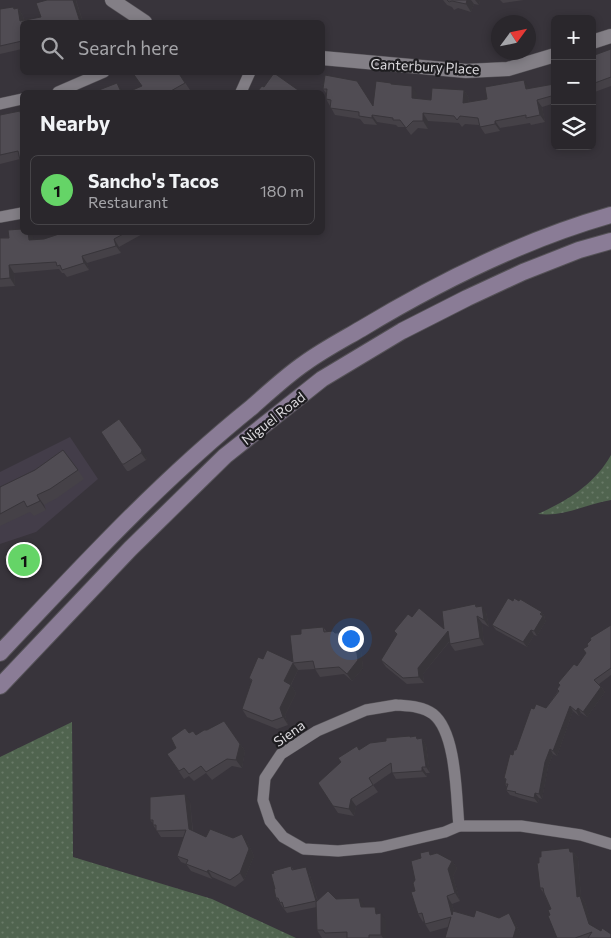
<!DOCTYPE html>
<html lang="en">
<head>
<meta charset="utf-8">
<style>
	body { margin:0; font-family:Commissioner,sans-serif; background:#322f34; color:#f1f3f6 }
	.controls { position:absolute; right:15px; top:15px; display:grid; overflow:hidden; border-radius:8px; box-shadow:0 2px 8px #0003 }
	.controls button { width:45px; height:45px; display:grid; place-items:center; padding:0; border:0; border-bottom:1px solid #464448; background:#2a272c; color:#f1f3f6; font:25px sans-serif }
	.compass { position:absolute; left:491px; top:15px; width:45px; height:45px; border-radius:50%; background:#2a272c; box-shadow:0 2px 8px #0003; rotate:57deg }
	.you { position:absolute; left:350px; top:638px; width:18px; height:18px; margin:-12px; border:4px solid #fff; border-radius:50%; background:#1a73e8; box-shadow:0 0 0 8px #1a73e833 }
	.badge { display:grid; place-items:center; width:32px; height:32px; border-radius:50%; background:#65d467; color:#111; font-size:16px; font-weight:700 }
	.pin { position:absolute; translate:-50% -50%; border:2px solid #fff; box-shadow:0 1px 5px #0006 }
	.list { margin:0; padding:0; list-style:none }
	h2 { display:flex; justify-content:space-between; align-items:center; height:65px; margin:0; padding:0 20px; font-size:21px }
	h2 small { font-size:16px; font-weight:400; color:#a5a5a9 }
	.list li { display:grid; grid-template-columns:32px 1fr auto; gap:15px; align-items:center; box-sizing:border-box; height:70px; margin:0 10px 10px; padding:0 10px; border:1px solid #464448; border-radius:8px }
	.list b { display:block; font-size:19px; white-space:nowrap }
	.list p { margin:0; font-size:16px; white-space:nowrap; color:#a5a5a9 }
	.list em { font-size:16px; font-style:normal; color:#a5a5a9 }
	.icon { flex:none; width:28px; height:28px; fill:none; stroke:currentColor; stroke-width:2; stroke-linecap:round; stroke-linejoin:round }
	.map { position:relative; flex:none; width:611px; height:938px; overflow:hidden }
	.search { position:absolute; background:#2a272c; box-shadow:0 2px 8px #0003; left:20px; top:20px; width:305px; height:55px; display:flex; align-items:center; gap:12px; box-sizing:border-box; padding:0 18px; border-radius:8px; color:#a5a5a9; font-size:19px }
	.panel { position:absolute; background:#2a272c; box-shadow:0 2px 8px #0003; left:20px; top:90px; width:305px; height:145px; border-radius:8px }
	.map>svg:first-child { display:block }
	.built { fill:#433d49 }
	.grass { fill:url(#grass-dots) }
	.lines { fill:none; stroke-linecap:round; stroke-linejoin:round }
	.minor-casing { stroke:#545156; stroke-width:12 }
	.tertiary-casing { stroke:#545156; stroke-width:15 }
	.secondary-casing { stroke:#545156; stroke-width:18 }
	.minor { stroke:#837f86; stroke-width:11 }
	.tertiary { stroke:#837f86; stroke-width:14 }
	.secondary { stroke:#8a7c96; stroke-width:16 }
	.wall { fill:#454147 }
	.shaded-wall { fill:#38353a }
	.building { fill:#504c53; stroke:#38353a }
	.labels { text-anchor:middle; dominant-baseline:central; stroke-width:4.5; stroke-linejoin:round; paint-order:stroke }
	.street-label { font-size:14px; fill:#dbd9dd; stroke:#1e1d20 }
</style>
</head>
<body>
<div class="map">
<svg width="611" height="938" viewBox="0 0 611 938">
	<defs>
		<pattern id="grass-dots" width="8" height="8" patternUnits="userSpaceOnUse" patternTransform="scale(1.25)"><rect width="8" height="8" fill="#50644f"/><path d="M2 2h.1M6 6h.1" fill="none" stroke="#697a68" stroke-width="1.8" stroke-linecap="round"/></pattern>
	</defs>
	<rect width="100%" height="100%" fill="#38343b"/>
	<!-- built -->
	<path class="built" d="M70 437 98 479 36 532 0 544V472Z"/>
	<!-- grass -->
	<g class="grass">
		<path d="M611 455V500C586 504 565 517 538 514 567 501 595 484 611 455Z"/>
		<path d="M72 722 73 857 212 899 296 938H0V757Z"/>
	</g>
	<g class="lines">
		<defs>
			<g id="minor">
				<path d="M58 92 104 72"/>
				<path d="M241 92 250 72"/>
				<path d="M0 104 22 99"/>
				<path d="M0 217 22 213"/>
				<path d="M396 705C408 706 422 706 433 714 457 733 456 798 459 826L445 832 381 847 338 851 304 849 283 837 270 821 263 800 265 778 281 754 317 731 366 710Z"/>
				<path d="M459 826H521L581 835 611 844"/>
			</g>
			<g id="tertiary">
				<path d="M112 0 145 22"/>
				<path d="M592 42 611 36"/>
				<path d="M322 58 466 71 508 69 555 55"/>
			</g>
			<g id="secondary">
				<path d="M0 653C81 567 160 481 252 407 269 392 286 376 305 363 323 350 342 340 361 329 439 282 523 240 611 215"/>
				<path d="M0 686 130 549 225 456 322 379 402 331 467 298 523 272 579 250 611 241"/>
			</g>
		</defs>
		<!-- minor casing -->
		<use href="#minor" class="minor-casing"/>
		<!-- tertiary casing -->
		<use href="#tertiary" class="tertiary-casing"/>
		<!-- secondary casing -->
		<use href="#secondary" class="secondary-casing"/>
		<!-- minor -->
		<use href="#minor" class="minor"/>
		<!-- tertiary -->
		<use href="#tertiary" class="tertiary"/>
		<!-- secondary -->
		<use href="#secondary" class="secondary"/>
	</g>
	<!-- wall -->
	<g class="wall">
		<path d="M47 0H76L83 22H22V49L0 54V9L13 7 15 9 18 8 23 16 24 21 41 17Z"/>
		<path d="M443 0H480L479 5 474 4 471 12 458 8 454 10 452 7 447 5Z"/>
		<path d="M500 0H524L503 3Z"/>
		<path d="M611 49V86L592 93V56Z"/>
		<path d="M178 72 190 90 186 92H128Z"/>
		<path d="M325 75 373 106 392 84 417 93V99L431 100 464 90 469 98V102L487 99 524 80 529 89 554 84 555 81V103L542 107 545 122 531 125 530 123 500 128V131L485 134 479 125 465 124 462 127 459 123 428 121V129L418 128 411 135 405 127H398L396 125 377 122V125L364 124 360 119 335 115 326 99V93L323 89Z"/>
		<path d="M20 111 22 115V164L20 159 0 164V115Z"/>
		<path d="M59 232H146L119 247 121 253 87 263 89 270 67 277 64 273H62L59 269 14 273 15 286 0 287V238L33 236V240L44 239 59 234Z"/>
		<path d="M119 419 147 458 146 460 129 471H127L122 464Z"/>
		<path d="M78 470 84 479 57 498 44 505 46 510 34 516 30 512 0 526V487Z"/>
		<path d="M28 541 39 557 33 561 34 563 21 571 20 570 15 574 4 557Z"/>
		<path d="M513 601 542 612 545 617 544 618 546 621 537 636 534 635 527 647 496 630 492 625Z"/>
		<path d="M475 604 477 607 486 612 489 627 482 623 484 645 455 651 450 644V641L423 674 424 683 407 684 386 667 381 660 397 635 394 631 412 617 444 629Z"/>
		<path d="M611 625V675L599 684 605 692 587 717 581 713 579 716 573 711 557 756 553 754 548 767 542 799 539 798 538 803 519 798 517 797 510 795 506 790 507 787 505 784 506 781 504 778 513 755 534 709 546 708 558 691 557 689 560 685 558 683 577 666 586 653 588 646Z"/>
		<path d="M323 627 327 632 335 633 348 632 350 635 360 642 363 668 352 681 344 674 320 677 315 669 298 670 291 685 296 693 285 715 288 725 277 729 247 717 242 709 252 682 249 678 263 659 293 662 301 634Z"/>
		<path d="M224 721 245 751 242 768 232 766 212 780 206 773 194 781 189 776 184 779 167 754 176 748 189 733 196 735 207 730Z"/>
		<path d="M416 736 418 739 422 738 426 745 430 773H426L427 777 396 779 392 772 373 785 378 792 356 806 354 816 338 813 318 783 341 762 359 750 386 741Z"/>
		<path d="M190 801 193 831 206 837 233 838 247 841 254 856 244 880 235 887 212 877V879L191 871 186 864 181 862 177 856 184 837H161L153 825V823L150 820Z"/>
		<path d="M572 852H573L578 858 581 897 585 902 592 926 611 938H557L550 915 551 909 543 892 540 888 539 863Z"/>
		<path d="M431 855 452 861 457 868 453 876 460 901 452 904 454 911 474 917 499 918 514 920 521 935 448 927 430 932 425 924 424 921 423 922 418 914 415 891Z"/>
		<path d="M291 866 293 869 309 872 318 901 336 899 365 906V907L379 914 386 921V938H322L317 930V907L287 913 276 898 275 889Z"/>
	</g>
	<!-- shaded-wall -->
	<g class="shaded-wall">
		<path d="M73 0H76V1L83 22H80Z"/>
		<path d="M467 0H471L474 4 471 12 466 4Z"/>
		<path d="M475 0H480L479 5Z"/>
		<path d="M18 8 23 16 24 22 20 21Z"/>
		<path d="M524 80 529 87 531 97 526 89Z"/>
		<path d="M117 83 122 90 123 92H121Z"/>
		<path d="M412 86 417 93V106L412 98Z"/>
		<path d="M464 90 469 98 468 110 463 103Z"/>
		<path d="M537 100 542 107 545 122 540 115Z"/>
		<path d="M423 113 428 121V129L423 121Z"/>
		<path d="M372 115 377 122V125L372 118Z"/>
		<path d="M495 121 500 128V131L495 124Z"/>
		<path d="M28 232H30L33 236 34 247 29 240Z"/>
		<path d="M114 239 119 247 121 253 116 246Z"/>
		<path d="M82 256 87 263 89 270 84 263Z"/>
		<path d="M9 265 14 273 15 286 10 278Z"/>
		<path d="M142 450 147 458 146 460 141 453Z"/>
		<path d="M37 495 44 505 46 510 40 501Z"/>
		<path d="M482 606 486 612 489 627 484 620Z"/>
		<path d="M542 612 545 617 544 618 546 621 537 636 534 631Z"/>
		<path d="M477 616 482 623 484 645 480 638Z"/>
		<path d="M531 630 534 635 527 647 523 642Z"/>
		<path d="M448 631 452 638 423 674 424 683 419 677 418 668Z"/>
		<path d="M354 634 360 642 363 668 352 681 347 674Z"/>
		<path d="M293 663 298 670 289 688 284 681Z"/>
		<path d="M291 685 296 693 285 715 288 725 283 717 280 708Z"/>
		<path d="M601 687 605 692 587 717 583 712Z"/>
		<path d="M570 706 573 711 557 756 553 751Z"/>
		<path d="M578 708 581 713 579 716 576 711Z"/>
		<path d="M422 738 426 745 430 773 426 767Z"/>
		<path d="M240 744 245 751 242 768 236 760Z"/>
		<path d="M550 749 553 754 548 767 542 799 539 794 545 762Z"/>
		<path d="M422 767 426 773 427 777 422 771Z"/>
		<path d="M535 793 539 798 538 803 534 798Z"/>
		<path d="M185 794 190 801 193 836 189 829Z"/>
		<path d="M351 799 356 806 354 816 349 809Z"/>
		<path d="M242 834 247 841 254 856 244 880 240 873Z"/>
		<path d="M569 848 574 854 573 852 578 858 581 897 585 902 594 931 589 924 577 897Z"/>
		<path d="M452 861 457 868 453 876 460 901 455 893 448 869Z"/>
		<path d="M306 867 309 872 319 906 316 901Z"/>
		<path d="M208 870 212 877V879L207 872Z"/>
		<path d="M447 896 452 904 457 922 452 915Z"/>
		<path d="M359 898 365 906 366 914 361 907Z"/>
		<path d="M375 907 380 914 381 913 386 921V938H383L381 935Z"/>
		<path d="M509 913 514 920 521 935 520 938H513Z"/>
	</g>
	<!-- building -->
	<g class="building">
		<path d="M47 0H73L80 22H22V41L0 46V9L13 7 14 9 18 8 20 21 41 17 36 3Z"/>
		<path d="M447 0H467L466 4 452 1 449 2Z"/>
		<path d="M611 49V77L592 84V56Z"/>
		<path d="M132 72H178L185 83 169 92H128L142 86Z"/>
		<path d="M274 73 298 90 296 92H257L262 86 264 87Z"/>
		<path d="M325 75 357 81 373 106 376 81 391 83V84L412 86V98L431 100 432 88 464 90 463 103 487 99 485 87 524 80 526 89 554 84 553 82 555 81V95L537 100 540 115 526 118V115L495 121V124L480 127 478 118 460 116 457 120 454 116 423 113V121H413L406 128 400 120H393V118L372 115V118L359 116V112L330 108 331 100 326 99 327 89H323Z"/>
		<path d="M117 83 121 92H101L99 90Z"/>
		<path d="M20 111 22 121V160H20L18 151 0 155V115Z"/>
		<path d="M22 229V232H28L29 240 44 239 59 234V232H127L114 239 116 246 82 256 84 263 62 270 60 265 57 266 56 262 9 265 10 278 0 279V238H9L8 230Z"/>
		<path d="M119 419 142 450 141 453 124 464H122L101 432Z"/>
		<path d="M63 450 78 470 50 489 37 495 40 501 27 507 24 501 0 514V487L35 470Z"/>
		<path d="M28 541 35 552 30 556 31 558 18 566 17 565 11 569 4 557 9 553 8 552Z"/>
		<path d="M508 598 513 601 514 598 519 601 520 599 542 612 540 614 543 616 534 631 531 630 523 642 492 625Z"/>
		<path d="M475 604 476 607 482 606 484 620 477 616 480 638 450 644 448 631 418 668 419 677 403 678 381 660 397 634 394 631 408 614 412 617 419 608 444 629 442 611Z"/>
		<path d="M611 625V668L594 680 601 687 583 712 578 708 576 711 570 706 553 751 550 749 545 762 539 794 535 793 534 798 515 793 516 792 506 790 508 784H505L506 779 504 778 510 754 513 755 514 750H516L531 708 534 709 536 704 546 708 559 691 557 689 560 685 558 683 574 664 577 666 586 653 583 649 588 646 587 644 591 640 590 638Z"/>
		<path d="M323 627 324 632 333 631 335 633 348 632 349 635 354 634 358 660 347 674 339 667 315 669 313 661 293 663 284 681 291 685 280 708 283 717 272 721 242 709 252 680 249 678 258 657 263 659 267 650 293 662 290 635 301 634V629Z"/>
		<path d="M224 721 240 744 236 760 227 759 206 772 201 766 189 774 184 768 179 771 167 754 176 748 171 738 185 728 189 733 193 731 196 735 204 730H207Z"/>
		<path d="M410 736V737L416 736 417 739 422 738 426 767H422V771L392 773 391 763 369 778 373 785 351 799 349 809 333 806 318 783 341 762 338 758 357 746 359 750 370 743 386 741V738Z"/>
		<path d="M185 794 189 829 206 837 210 829 233 838 242 834 249 849 240 873 230 880 208 870 207 872 186 864 188 860 177 856 186 830 156 831V825H153V820H150V797Z"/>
		<path d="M569 848 570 852H573L577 897 580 896 589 924 601 931 602 928 611 934V938H588L592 932 575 938H557L548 916 550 915 548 910 551 909 544 893 543 888H540L537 863H539V857H541V851Z"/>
		<path d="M429 851 430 855 437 853 452 861 448 869 455 893 447 896 452 915 453 911 474 917 476 910 499 918 509 913 516 928 513 938H445L451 917 425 924 422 913 418 914 411 892 415 891 413 883 415 880 411 861 421 858 420 853Z"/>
		<path d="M291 866 292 870 306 867 316 901 284 908 282 902 280 903 278 898H276L274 889H275L271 874 274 873 273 871Z"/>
		<path d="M328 891 336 899 359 898 361 907H375L376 914 381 913V935H369V938H347V932L325 933 323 930H317L316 902Z"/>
	</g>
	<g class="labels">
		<!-- street labels -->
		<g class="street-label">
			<text transform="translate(425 66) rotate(3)">Canterbury Place</text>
			<text transform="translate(273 418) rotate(-38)">Niguel Road</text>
			<text transform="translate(289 733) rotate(-35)">Siena</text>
		</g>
	</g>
</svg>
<div class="controls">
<button>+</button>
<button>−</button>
<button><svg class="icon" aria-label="layers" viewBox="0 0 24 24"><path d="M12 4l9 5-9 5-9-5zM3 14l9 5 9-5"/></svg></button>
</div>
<svg class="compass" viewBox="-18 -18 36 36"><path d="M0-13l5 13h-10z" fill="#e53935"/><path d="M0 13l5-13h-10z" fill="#a5a5a9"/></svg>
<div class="you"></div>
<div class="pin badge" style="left:24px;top:560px">1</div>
<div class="search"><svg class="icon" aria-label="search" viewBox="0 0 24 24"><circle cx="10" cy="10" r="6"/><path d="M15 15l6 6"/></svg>Search here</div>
<section class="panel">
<h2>Nearby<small></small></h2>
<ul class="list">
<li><span class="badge">1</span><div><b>Sancho's Tacos</b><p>Restaurant</p></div><em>180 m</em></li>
</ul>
</section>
</div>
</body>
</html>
